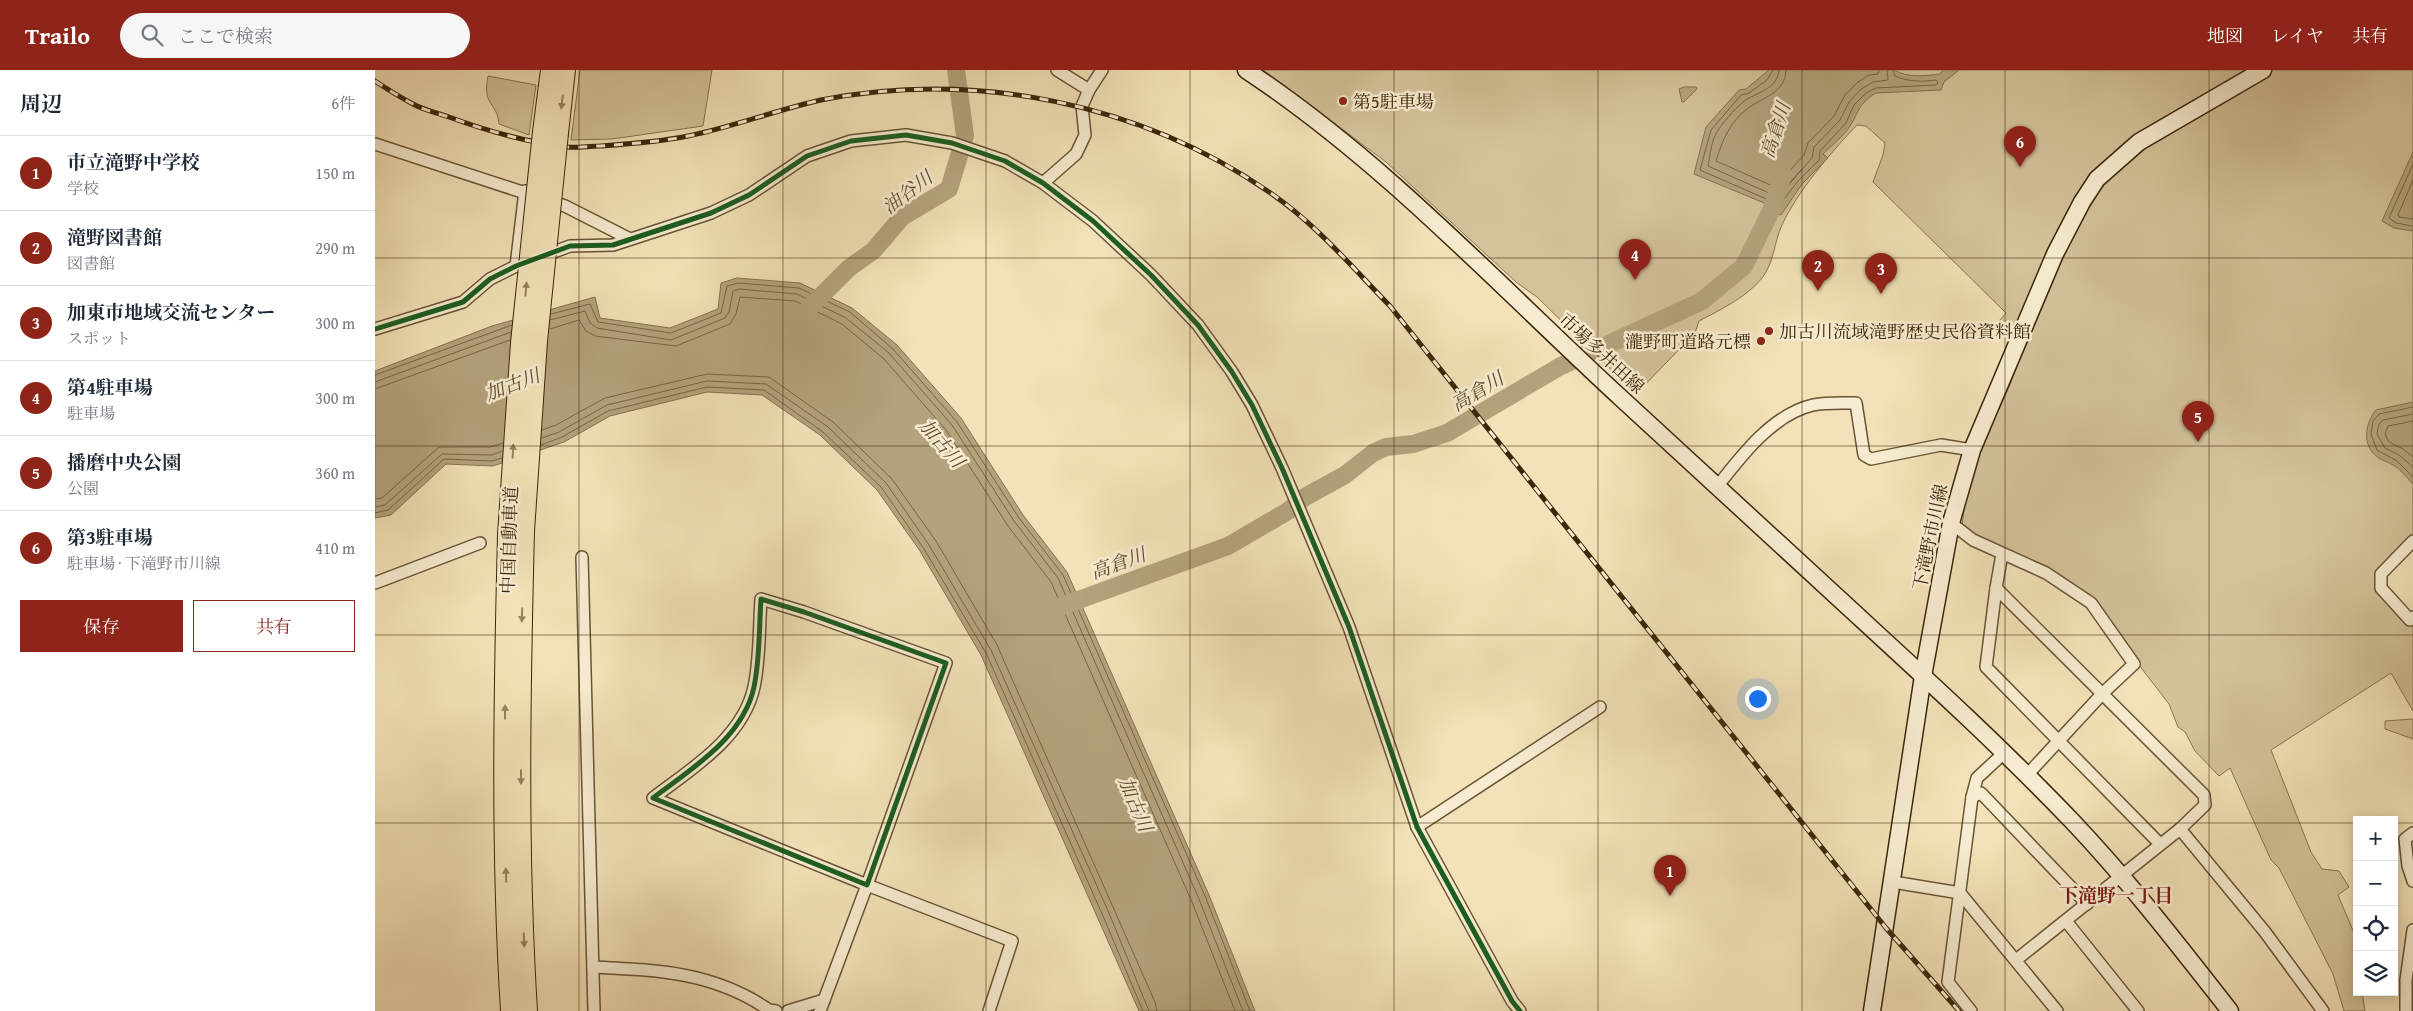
<!DOCTYPE html>
<html lang="ja">
<head>
<meta charset="utf-8">
<style>
	body { margin:0; font-family:"Gentium Book Plus","Noto Serif JP",serif; background:#f6f6f7; color:#1f2937 }
	.controls { position:absolute; right:15px; bottom:15px; display:grid; overflow:hidden; border-radius:0px; box-shadow:0 2px 12px #0003 }
	.controls button { width:45px; height:45px; display:grid; place-items:center; padding:0; border:0; border-bottom:1px solid #e0e1e3; background:#fff; color:#1f2937; font:25px sans-serif }
	.you { position:absolute; left:1382px; top:628px; width:18px; height:18px; margin:-12px; border:4px solid #fff; border-radius:50%; background:#1a73e8; box-shadow:0 0 0 8px #1a73e833 }
	.badge { display:grid; place-items:center; width:32px; height:32px; border-radius:50%; background:#8f2418; color:#fff; font-size:16px; font-weight:700 }
	.pin { position:absolute; translate:-50% -41px; filter:drop-shadow(0 1px 2px #0008) }
	.pin::after { content:''; position:absolute; top:26px; width:18px; height:15px; background:inherit; clip-path:polygon(0 0,100% 0,50% 100%) }
	.list { margin:0; padding:0; list-style:none }
	h2 { display:flex; justify-content:space-between; align-items:center; height:65px; margin:0; padding:0 20px; font-size:21px }
	h2 small { font-size:16px; font-weight:400; color:#747a83 }
	.list li { display:grid; grid-template-columns:32px 1fr auto; gap:15px; align-items:center; box-sizing:border-box; height:75px; padding:0 20px; border-top:1px solid #e0e1e3 }
	.list b { display:block; font-size:19px; white-space:nowrap }
	.list p { margin:0; font-size:16px; white-space:nowrap; color:#747a83 }
	.list em { font-size:16px; font-style:normal; color:#747a83 }
	.actions { display:flex; gap:10px; padding:15px 20px }
	.actions a { flex:1; padding:11px 0; border:1px solid #8f2418; border-radius:0px; text-align:center; font-size:18px; color:#8f2418 }
	.actions .main { background:#8f2418; color:#fff }
	.icon { flex:none; width:28px; height:28px; fill:none; stroke:currentColor; stroke-width:2; stroke-linecap:round; stroke-linejoin:round }
	.map { position:relative; flex:none; width:2038px; height:941px; overflow:hidden }
	header { display:flex; align-items:center; gap:30px; box-sizing:border-box; height:70px; padding:0 25px; background:#8f2418; color:#fff }
	header strong { font-size:24px }
	nav { display:flex; gap:28px; margin-inline-start:auto; font-size:18px }
	.search { width:350px; height:45px; background:#f6f6f7; display:flex; align-items:center; gap:12px; box-sizing:border-box; padding:0 18px; border-radius:28px; color:#747a83; font-size:19px }
	main { display:flex }
	aside { flex:1; background:#fff }
	.map>svg:first-child { display:block }
	.green { fill:#d4c29a; stroke:#887452 }
	.water { fill:#b4a27c; stroke:#84704e }
	.lines { fill:none; stroke-linecap:round; stroke-linejoin:round }
	.shore { stroke:#786442; stroke-width:1 }
	.river { stroke:#b4a27c; stroke-width:18 }
	.street-casing { stroke:#695535; stroke-width:14 }
	.secondary-casing { stroke:#3b2609; stroke-width:19 }
	.highway-casing { stroke:#3b2609; stroke-width:22 }
	.street { stroke:#f7ecd1; stroke-width:11 }
	.secondary { stroke:#f7ecd1; stroke-width:16 }
	.highway { stroke:#f3e2b8; stroke-width:20 }
	.rail-casing { stroke:#3b2609; stroke-width:5 }
	.rail { stroke:#f7ecd1; stroke-width:3; stroke-dasharray:9; stroke-linecap:butt }
	.highway-bridge-casing { stroke:#3b2609; stroke-width:22; stroke-linecap:butt }
	.highway-bridge { stroke:#f3e2b8; stroke-width:20 }
	.cycleway-casing { stroke:#f7ecd1; stroke-width:8 }
	.cycleway { stroke:#1b5e20; stroke-width:5 }
	.oneway { fill:#978460 }
	.grid { fill:none; stroke:#3b2609; stroke-width:1; stroke-opacity:0.55 }
	.poi-dot { fill:#8f2418; stroke:#f7ecd1; stroke-width:2 }
	.labels { text-anchor:middle; dominant-baseline:central; stroke-width:5; stroke-linejoin:round; paint-order:stroke }
	.poi-label { font-size:18px; fill:#3b2609; stroke:#f7ecd1; text-anchor:start }
	.street-label { font-size:18px; fill:#3b2609; stroke:#f7ecd1 }
	.water-label { font-size:19px; font-style:italic; fill:#5f4b2c; stroke:#f7ecd1 }
	.neighbourhood-label { font-size:19px; font-weight:bold; fill:#7a1f14; stroke:#f7ecd1 }
</style>
</head>
<body>
<header>
<strong>Trailo</strong>
<div class="search"><svg class="icon" aria-label="search" viewBox="0 0 24 24"><circle cx="10" cy="10" r="6"/><path d="M15 15l6 6"/></svg>ここで検索</div>
<nav><a>地図</a><a>レイヤ</a><a>共有</a></nav>
</header>
<main>
<aside>
<h2>周辺<small>6件</small></h2>
<ul class="list">
<li><span class="badge">1</span><div><b>市立滝野中学校</b><p>学校</p></div><em>150 m</em></li>
<li><span class="badge">2</span><div><b>滝野図書館</b><p>図書館</p></div><em>290 m</em></li>
<li><span class="badge">3</span><div><b>加東市地域交流センター</b><p>スポット</p></div><em>300 m</em></li>
<li><span class="badge">4</span><div><b>第4駐車場</b><p>駐車場</p></div><em>300 m</em></li>
<li><span class="badge">5</span><div><b>播磨中央公園</b><p>公園</p></div><em>360 m</em></li>
<li><span class="badge">6</span><div><b>第3駐車場</b><p>駐車場 · 下滝野市川線</p></div><em>410 m</em></li>
</ul>
<div class="actions"><a class="main">保存</a><a>共有</a></div>
</aside>
<div class="map">
<svg width="2038" height="941" viewBox="0 0 2038 941">
	<rect width="100%" height="100%" fill="#f3e2b8"/>
	<filter id="stains"><feTurbulence type="fractalNoise" baseFrequency=".004" numOctaves="4"/><feColorMatrix values="0 0 0 0 .2 0 0 0 0 .09 0 0 0 0 .02 0 0 0 .5 -.17"/></filter>
	<radialGradient id="worn" r=".72"><stop offset=".6" stop-color="#630" stop-opacity="0"/><stop offset="1" stop-color="#630" stop-opacity=".3"/></radialGradient>
	<!-- green -->
	<g class="green">
		<path d="M205 0H337L328 56 237 69 196 70Z"/>
		<path d="M888 0H2038V471L2007 504 2006 517 2038 554V641L2016 603 1896 680 1936 782 1947 799 1964 801 1974 817 1963 825 1982 870V922H1987L1990 941H1969L1958 904 1904 798 1896 790 1855 698 1844 706 1820 681 1810 662 1803 657 1794 634 1716 533 1627 484 1587 456C1590 435 1591 411 1599 392 1614 349 1644 315 1646 268L1624 251 1631 243 1498 112 1508 85 1510 73 1491 56 1482 55C1457 81 1422 122 1407 155 1399 172 1399 193 1387 208 1372 227 1345 240 1324 251L1320 263 1261 324 1162 227 1141 212 1011 92Z"/>
		<path d="M113 6 161 15 154 65 124 54C122 31 107 37 113 6Z"/>
		<path d="M2038 649V669L2010 659V651Z"/>
	</g>
	<!-- water -->
	<g class="water">
		<path d="M1394 0H1519C1533 8 1549 6 1565 4L1568 0H1584L1569 12 1566 20 1501 23C1483 34 1485 40 1475 56 1469 66 1457 75 1448 84L1453 88 1427 114 1406 145 1393 140 1395 136 1427 99 1394 135 1319 104 1331 57 1364 20 1371 19Z"/>
		<path d="M1309 17H1321L1322 19 1309 32H1307L1304 19Z"/>
		<path d="M2038 82V161L2019 158 2007 151Z"/>
		<path d="M362 208 425 213 477 238 522 275 586 348 648 445 692 502 834 825 880 941H764L606 585 545 481 502 420 445 365 387 325 332 322 235 346 189 372 118 396 71 394 16 445 0 448V301L117 256 220 227 225 248 295 258 343 239 346 213Z"/>
		<path d="M2038 332V414C2032 408 2026 399 2018 395 2014 392 2008 391 2004 388 1986 377 1990 353 2001 340Z"/>
	</g>
	<g class="lines">
		<!-- shore -->
		<g class="shore">
			<path d="M1398 0 1392 10 1374 23 1366 25 1336 60 1325 100 1396 131 1402 138 1423 111 1444 90 1445 81 1471 53 1479 35 1491 23 1501 18 1561 15 1563 13 1561 10C1547 12 1534 12 1520 6L1518 0"/>
			<path d="M1404 0C1403 20 1379 23 1368 32 1359 40 1348 52 1342 62 1336 71 1335 86 1333 96L1403 127 1437 88 1439 77 1465 50 1474 32 1485 20 1498 12 1513 10 1512 0"/>
			<path d="M1411 0C1411 23 1386 28 1372 39 1355 52 1347 71 1341 91L1400 117 1429 85 1433 73 1459 46 1470 25 1483 12 1494 5 1503 4 1504 0"/>
			<path d="M2038 94 2014 148 2021 153 2038 156"/>
			<path d="M2038 110 2023 145 2024 147 2038 149"/>
			<path d="M176 244 215 234 223 252 296 263 346 243 352 216 363 213 424 218 475 242 518 279 582 352 644 448 688 505 830 826 875 941"/>
			<path d="M175 250 210 241 215 253 222 258 296 270 350 248 354 242 358 221 364 219 422 224 471 248 514 283 577 355 639 451 683 508 824 829 868 941"/>
			<path d="M175 259 204 250 211 261 220 266 301 276 355 254 361 244 365 227 420 231 467 254 509 289 571 360 633 456 676 512 817 832 860 941"/>
			<path d="M0 305 137 255"/>
			<path d="M0 312 136 262"/>
			<path d="M0 319 135 270"/>
			<path d="M2038 337 2004 344 1998 351 1996 364 2002 380 2022 391 2038 407"/>
			<path d="M2038 344 2008 350 2004 354 2002 364 2010 378 2024 385 2038 397"/>
			<path d="M2038 351 2013 356 2010 364 2014 372 2028 379 2038 387"/>
			<path d="M167 360 181 355 230 328 332 304 394 307 458 352 517 409 561 471 622 575 780 932 782 941"/>
			<path d="M167 368 184 362 232 335 332 311 391 314 453 357 511 413 554 475 616 580 734 843 774 941"/>
			<path d="M166 375 187 367 233 341 332 317 389 320 448 362 506 417 549 479 611 583 728 846 768 941"/>
			<path d="M0 429 7 428 64 377H115L128 373"/>
			<path d="M0 437 10 435 67 384 117 385 127 381"/>
			<path d="M0 443 13 440 69 389 117 391 127 388"/>
		</g>
		<!-- river -->
		<g class="river">
			<path d="M432 240 474 198 498 181 527 147 574 119 590 66 581 0"/>
			<path d="M684 537 853 476 913 441 930 427 970 405 998 383 1011 377 1038 374 1072 363 1184 297 1327 231 1369 196 1396 141 1408 105"/>
		</g>
		<defs>
			<g id="street">
				<path d="M682 0 714 20"/>
				<path d="M0 74 190 136 253 168"/>
				<path d="M668 113 701 84 710 65 707 36 714 20 727 0"/>
				<path d="M141 196 150 121"/>
				<path d="M0 259 88 232 115 209 141 196 195 176 238 175 336 143 374 125 432 86 476 71 531 65 577 73 630 91 668 113 718 151 776 205 823 255 857 302 877 335 907 398 974 557 1042 757 1137 931 1145 941"/>
				<path d="M1342 417C1366 386 1398 344 1438 335 1452 332 1467 333 1481 333L1489 385 1496 389 1566 375 1597 380"/>
				<path d="M1576 453 1598 470 1671 503 1716 533 1759 594 1728 623 1652 705"/>
				<path d="M2038 471 2006 504V518L2035 550 2038 547"/>
				<path d="M207 487 219 941"/>
				<path d="M0 513 105 473"/>
				<path d="M1621 518 1627 484"/>
				<path d="M386 529 429 542 571 593 492 815 278 728C316 699 368 668 379 617 385 589 384 558 386 529Z"/>
				<path d="M1597 727 1602 708 1630 682"/>
				<path d="M1042 757 1225 637"/>
				<path d="M1805 759 1890 862 1948 941"/>
				<path d="M2038 763 2030 769 2033 796 2038 811"/>
				<path d="M1518 812 1585 823 1682 941"/>
				<path d="M1691 851 1763 941"/>
				<path d="M1641 890 1805 759 1830 735 1829 725 1621 518 1611 597 1785 774"/>
				<path d="M218 897C282 900 339 902 394 940L401 941"/>
				<path d="M413 941 449 930"/>
				<path d="M445 941 492 815 637 871 614 941"/>
				<path d="M1596 941 1573 912 1597 727 1606 723 1712 834"/>
				<path d="M2031 941V910L2038 860"/>
			</g>
			<g id="secondary">
				<path d="M871 0C1010 92 1124 216 1247 329 1326 402 1405 475 1484 547 1557 614 1629 680 1697 751 1754 811 1804 876 1855 941"/>
				<path d="M1497 941 1548 606 1576 453 1597 380 1680 184 1707 132 1722 109 1764 72 1888 0"/>
			</g>
			<g id="highway">
				<path d="M168 62 176 0"/>
				<path d="M183 63 190 0"/>
				<path d="M149 461C145 621 142 781 152 941"/>
				<path d="M133 465C129 623 126 782 136 941"/>
			</g>
		</defs>
		<!-- street casing -->
		<use href="#street" class="street-casing"/>
		<!-- secondary casing -->
		<use href="#secondary" class="secondary-casing"/>
		<!-- highway casing -->
		<use href="#highway" class="highway-casing"/>
		<!-- street -->
		<use href="#street" class="street"/>
		<!-- secondary -->
		<use href="#secondary" class="secondary"/>
		<!-- highway -->
		<use href="#highway" class="highway"/>
		<defs>
			<path id="rail" d="M0 11C12 19 25 27 38 34 49 40 62 43 74 47 112 61 151 72 192 77 202 78 214 76 225 76 254 74 284 72 313 66 358 57 401 40 446 30 600 0 765 33 894 122 940 153 977 197 1015 236L1511 858 1584 941"/>
		</defs>
		<!-- rail casing -->
		<use href="#rail" class="rail-casing"/>
		<!-- rail -->
		<use href="#rail" class="rail"/>
		<defs>
			<g id="highway-bridge">
				<path d="M149 461 162 271 183 63"/>
				<path d="M133 465 146 273 168 62"/>
			</g>
		</defs>
		<!-- highway-bridge casing -->
		<use href="#highway-bridge" class="highway-bridge-casing"/>
		<!-- highway-bridge -->
		<use href="#highway-bridge" class="highway-bridge"/>
		<defs>
			<g id="cycleway">
				<path d="M0 259 88 232 115 209 141 196 195 176 238 175 336 143 374 125 432 86 476 71 531 65 577 73 630 91 668 113 718 151 776 205 823 255 857 302 877 335 907 398 974 557 1042 757 1137 931 1145 941"/>
				<path d="M386 529 429 542 571 593 492 815 278 728C316 699 368 668 379 617 385 589 384 558 386 529Z"/>
			</g>
		</defs>
		<!-- cycleway casing -->
		<use href="#cycleway" class="cycleway-casing"/>
		<!-- cycleway -->
		<use href="#cycleway" class="cycleway"/>
	</g>
	<!-- one-way arrows -->
	<defs><path id="oneway-solid" d="M-6-.8H1V-3.2L6.5 0L1 3.2V.8H-6Z" transform="scale(1.25)"/></defs>
	<g class="oneway">
		<use href="#oneway-solid" transform="translate(187 32) rotate(97)"/>
		<use href="#oneway-solid" transform="translate(151 219) rotate(-85)"/>
		<use href="#oneway-solid" transform="translate(138 381) rotate(-87)"/>
		<use href="#oneway-solid" transform="translate(147 545) rotate(92)"/>
		<use href="#oneway-solid" transform="translate(130 642) rotate(-90)"/>
		<use href="#oneway-solid" transform="translate(146 707) rotate(90)"/>
		<use href="#oneway-solid" transform="translate(131 805) rotate(-92)"/>
		<use href="#oneway-solid" transform="translate(149 870) rotate(88)"/>
	</g>
	<!-- grid -->
	<path class="grid" d="M204 0V941M408 0V941M611 0V941M815 0V941M1019 0V941M1223 0V941M1427 0V941M1630 0V941M1834 0V941M0 188H2038M0 376H2038M0 565H2038M0 753H1982M2019 753H2038"/>
	<!-- markers -->
	<g class="poi-dot">
		<circle cx="968" cy="31" r="5"/>
		<circle cx="1394" cy="261" r="5"/>
		<circle cx="1386" cy="271" r="5"/>
	</g>
	<g class="labels">
		<!-- poi labels -->
		<g class="poi-label">
			<text x="978" y="31">第5駐車場</text>
			<text x="1404" y="261">加古川流域滝野歴史民俗資料館</text>
			<text x="1376" y="271" text-anchor="end">瀧野町道路元標</text>
		</g>
		<!-- street labels -->
		<g class="street-label">
			<text transform="translate(1227 283) rotate(43)">市場多井田線</text>
			<text transform="translate(1555 467) rotate(-78)">下滝野市川線</text>
			<text transform="translate(134 470) rotate(-88)">中国自動車道</text>
		</g>
		<!-- water labels -->
		<g class="water-label">
			<text transform="translate(1400 60) rotate(-72)">高倉川</text>
			<text transform="translate(532 122) rotate(-37)">油谷川</text>
			<text transform="translate(137 314) rotate(-21)">加古川</text>
			<text transform="translate(1102 321) rotate(-31)">高倉川</text>
			<text transform="translate(567 373) rotate(49)">加古川</text>
			<text transform="translate(743 493) rotate(-20)">高倉川</text>
			<text transform="translate(761 734) rotate(67)">加古川</text>
		</g>
		<!-- neighbourhood labels -->
		<g class="neighbourhood-label">
			<text x="1741" y="825">下滝野一丁目</text>
		</g>
	</g>
	<rect width="100%" height="100%" filter="url(#stains)"/>
	<rect width="100%" height="100%" fill="url(#worn)"/>
</svg>
<div class="controls">
<button>+</button>
<button>−</button>
<button><svg class="icon" aria-label="locate" viewBox="0 0 24 24"><circle cx="12" cy="12" r="6"/><path d="M12 2v4M12 18v4M2 12h4M18 12h4"/></svg></button>
<button><svg class="icon" aria-label="layers" viewBox="0 0 24 24"><path d="M12 4l9 5-9 5-9-5zM3 14l9 5 9-5"/></svg></button>
</div>
<div class="you"></div>
<div class="pin badge" style="left:1295px;top:826px">1</div>
<div class="pin badge" style="left:1443px;top:221px">2</div>
<div class="pin badge" style="left:1506px;top:224px">3</div>
<div class="pin badge" style="left:1260px;top:210px">4</div>
<div class="pin badge" style="left:1823px;top:372px">5</div>
<div class="pin badge" style="left:1645px;top:97px">6</div>
</div>
</main>
</body>
</html>
